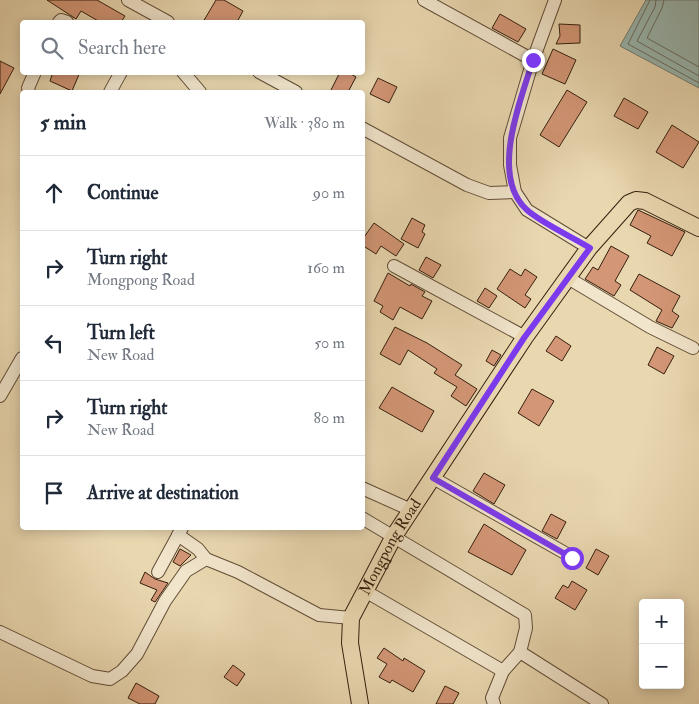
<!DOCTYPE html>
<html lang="en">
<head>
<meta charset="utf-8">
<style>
	body { margin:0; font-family:"IM FELL Double Pica",serif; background:#f2f2f3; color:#1f2937 }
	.controls { position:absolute; right:15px; bottom:15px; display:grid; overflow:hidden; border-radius:5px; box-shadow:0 2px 12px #0003 }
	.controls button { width:45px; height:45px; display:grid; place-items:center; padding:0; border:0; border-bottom:1px solid #e0e1e3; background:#fff; color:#1f2937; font:25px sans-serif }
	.stop { position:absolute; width:15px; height:15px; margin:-11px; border:4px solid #7c3aed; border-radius:50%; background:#fff }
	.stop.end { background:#7c3aed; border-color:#fff; box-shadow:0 1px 5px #0008 }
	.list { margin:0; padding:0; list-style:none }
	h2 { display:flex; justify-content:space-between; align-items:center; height:65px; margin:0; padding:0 20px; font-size:21px }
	h2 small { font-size:16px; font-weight:400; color:#747a83 }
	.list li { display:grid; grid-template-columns:32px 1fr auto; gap:15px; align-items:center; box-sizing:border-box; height:75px; padding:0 20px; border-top:1px solid #e0e1e3 }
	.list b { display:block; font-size:19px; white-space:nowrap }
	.list p { margin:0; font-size:16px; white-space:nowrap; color:#747a83 }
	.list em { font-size:16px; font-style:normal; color:#747a83 }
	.icon { flex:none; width:28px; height:28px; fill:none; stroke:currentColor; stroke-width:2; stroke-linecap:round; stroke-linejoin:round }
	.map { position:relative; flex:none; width:699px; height:704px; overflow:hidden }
	.search { position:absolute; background:#fff; box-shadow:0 2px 12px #0003; left:20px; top:20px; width:345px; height:55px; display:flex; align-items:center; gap:12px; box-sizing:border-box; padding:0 18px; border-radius:5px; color:#747a83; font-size:19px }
	.panel { position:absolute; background:#fff; box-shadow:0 2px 12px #0003; left:20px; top:90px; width:345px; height:440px; border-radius:5px }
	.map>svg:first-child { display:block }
	.water { fill:#99b8b2; stroke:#717b70 }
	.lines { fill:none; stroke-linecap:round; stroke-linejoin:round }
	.shore { stroke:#676c60; stroke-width:1 }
	.building { fill:#d39676; stroke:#351f0d }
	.minor-casing { stroke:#624d36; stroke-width:14 }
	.major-casing { stroke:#351f0d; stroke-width:18 }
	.minor { stroke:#f1e5cc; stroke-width:12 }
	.major { stroke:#e9d7b0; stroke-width:16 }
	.route { stroke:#7c3aed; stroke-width:6 }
	.labels { text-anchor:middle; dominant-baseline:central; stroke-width:5; stroke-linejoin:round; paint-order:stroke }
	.street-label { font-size:16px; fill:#351f0d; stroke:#f1e5cc }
</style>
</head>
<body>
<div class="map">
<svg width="699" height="704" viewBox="0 0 699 704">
	<rect width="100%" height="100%" fill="#e9d7b0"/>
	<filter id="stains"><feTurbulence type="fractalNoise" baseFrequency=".004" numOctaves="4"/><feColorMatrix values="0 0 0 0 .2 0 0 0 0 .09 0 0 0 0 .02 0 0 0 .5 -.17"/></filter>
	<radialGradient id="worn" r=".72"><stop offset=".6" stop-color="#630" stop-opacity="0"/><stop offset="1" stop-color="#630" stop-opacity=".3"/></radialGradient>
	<!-- water -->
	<path class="water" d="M646 0H699V88L620 46Z"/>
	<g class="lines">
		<!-- shore -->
		<g class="shore">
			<path d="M650 0 628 44 699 83"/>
			<path d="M656 0 655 7 637 41 699 76"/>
			<path d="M664 0 662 8 647 38 699 67"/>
		</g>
	</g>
	<!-- building -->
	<g class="building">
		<path d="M47 0H97L125 16 121 22H100L81 11 76 19Z"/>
		<path d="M216 0H224L243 11 237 22H203Z"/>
		<path d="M500 14 526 29 518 42 492 28Z"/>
		<path d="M559 24 580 25V43L556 44 560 36Z"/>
		<path d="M553 49 576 60 565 84 542 74Z"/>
		<path d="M0 61 14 68 0 94Z"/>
		<path d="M53 72H80L72 91 50 81Z"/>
		<path d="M340 72H348L356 77 348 92H330Z"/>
		<path d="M378 78 397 87 389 103 370 94Z"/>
		<path d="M567 90 587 102 559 147 540 135Z"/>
		<path d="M624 98 648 112 638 129 614 116Z"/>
		<path d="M672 125 699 142 683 168 656 152Z"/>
		<path d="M638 210 685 232 672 256 647 243 651 236 630 225Z"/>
		<path d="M412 218 425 225 422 232 425 234 418 248 401 239Z"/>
		<path d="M374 223 404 244 396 256 381 246 376 254 362 245V240Z"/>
		<path d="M611 246 629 256 615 281 621 285 614 296 585 279 593 267 598 270Z"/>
		<path d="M426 257 441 265 433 278 419 270Z"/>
		<path d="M510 269 521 276 525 269 537 277 525 295 531 299 525 308 497 289Z"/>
		<path d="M388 273 410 286 411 284 425 292 422 296 432 301 422 319 400 307 393 320 380 312 383 306 374 301Z"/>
		<path d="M639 274 680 296 672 311 679 316 672 328 656 321 662 310 630 290Z"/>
		<path d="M485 288 497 296 489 308 477 301Z"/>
		<path d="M395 327 427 343 462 365 455 375 477 389 466 406 451 396 457 387 434 373 437 369 408 350 400 365 380 354Z"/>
		<path d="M556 336 571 346 562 361 546 351Z"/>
		<path d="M657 347 674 356 664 374 648 365Z"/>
		<path d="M492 350 501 355 494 366 486 361Z"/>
		<path d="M392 387 434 411 422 432 379 408Z"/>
		<path d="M532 389 554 401 539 426 518 413Z"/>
		<path d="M484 473 505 485 494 504 473 491Z"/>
		<path d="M551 514 566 522 557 539 542 531Z"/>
		<path d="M484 524 526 550 512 575 468 552Z"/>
		<path d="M180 549 191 555 180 566 173 562Z"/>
		<path d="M596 549 609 556 598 575 586 568Z"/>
		<path d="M145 572 155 579 168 583 155 602 151 600 157 590 140 583Z"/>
		<path d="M572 581 587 590 575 610 555 598 563 585 568 588Z"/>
		<path d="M384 648 403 661 404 658 425 671 413 692 392 680 390 683 379 677 387 664 377 658Z"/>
		<path d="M233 665 245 674 237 686 224 677Z"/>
		<path d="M136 683 159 696 155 704H140L128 698Z"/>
		<path d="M445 686 459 693 453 704H436Z"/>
	</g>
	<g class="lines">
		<defs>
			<g id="minor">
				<path d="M128 0 168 22"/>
				<path d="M424 0 533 60"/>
				<path d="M555 0 533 60 510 138V165L515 192 527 210 589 248"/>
				<path d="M59 22 61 20 67 22"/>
				<path d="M183 72 200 92"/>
				<path d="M259 72 296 92"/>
				<path d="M29 92 28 88 35 72"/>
				<path d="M110 92 121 72"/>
				<path d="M362 128 467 185 489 193 515 192"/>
				<path d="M394 266 525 337"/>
				<path d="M568 278 650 327 693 348"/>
				<path d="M0 396 22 358"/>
				<path d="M433 478 572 557"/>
				<path d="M362 488 411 510"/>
				<path d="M362 518 525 615 526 628 520 652 602 704"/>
				<path d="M178 535 198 549 206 559"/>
				<path d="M158 572 182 528"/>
				<path d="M365 591 503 671 520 652"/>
				<path d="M0 632 92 676 110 679 122 671 137 654 165 601 186 571 206 559 238 572 319 615 351 618"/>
				<path d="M494 704 492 698 503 671"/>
			</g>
			<g id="major">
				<path id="s1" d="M360 704 350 643 351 618 394 536 525 337 589 248 629 203 636 200 645 201 699 228"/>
			</g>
		</defs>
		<!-- minor casing -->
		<use href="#minor" class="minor-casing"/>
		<!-- major casing -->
		<use href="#major" class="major-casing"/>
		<!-- minor -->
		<use href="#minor" class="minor"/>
		<!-- major -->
		<use href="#major" class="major"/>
	</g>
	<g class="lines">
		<!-- route -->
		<path class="route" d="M533 60C521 100 489 176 527 210 543 224 571 236 590 248L524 338 433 478 572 558"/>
	</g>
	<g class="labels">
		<!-- street labels -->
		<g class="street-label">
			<text stroke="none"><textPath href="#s1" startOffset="168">Mongpong Road</textPath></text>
		</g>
	</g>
	<rect width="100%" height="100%" filter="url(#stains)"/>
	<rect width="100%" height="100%" fill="url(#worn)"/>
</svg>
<div class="controls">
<button>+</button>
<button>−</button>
</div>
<div class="stop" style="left:572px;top:558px"></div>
<div class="stop end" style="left:533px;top:60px"></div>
<div class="search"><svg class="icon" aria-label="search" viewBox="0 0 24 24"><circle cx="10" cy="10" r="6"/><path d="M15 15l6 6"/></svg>Search here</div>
<section class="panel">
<h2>5 min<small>Walk · 380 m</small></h2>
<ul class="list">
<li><svg class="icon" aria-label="ahead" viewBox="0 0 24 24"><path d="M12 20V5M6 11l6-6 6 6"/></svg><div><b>Continue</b></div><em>90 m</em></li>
<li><svg class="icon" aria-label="right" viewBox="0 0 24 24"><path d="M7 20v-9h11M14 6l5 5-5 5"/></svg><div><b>Turn right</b><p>Mongpong Road</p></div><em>160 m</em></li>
<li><svg class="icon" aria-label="left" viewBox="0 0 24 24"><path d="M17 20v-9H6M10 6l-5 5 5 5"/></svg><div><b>Turn left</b><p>New Road</p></div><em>50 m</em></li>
<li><svg class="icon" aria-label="right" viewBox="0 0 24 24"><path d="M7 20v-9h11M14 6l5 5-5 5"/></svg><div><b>Turn right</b><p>New Road</p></div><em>80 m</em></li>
<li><svg class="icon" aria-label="arrive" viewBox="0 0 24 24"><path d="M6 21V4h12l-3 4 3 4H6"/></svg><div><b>Arrive at destination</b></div></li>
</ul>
</section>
</div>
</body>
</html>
